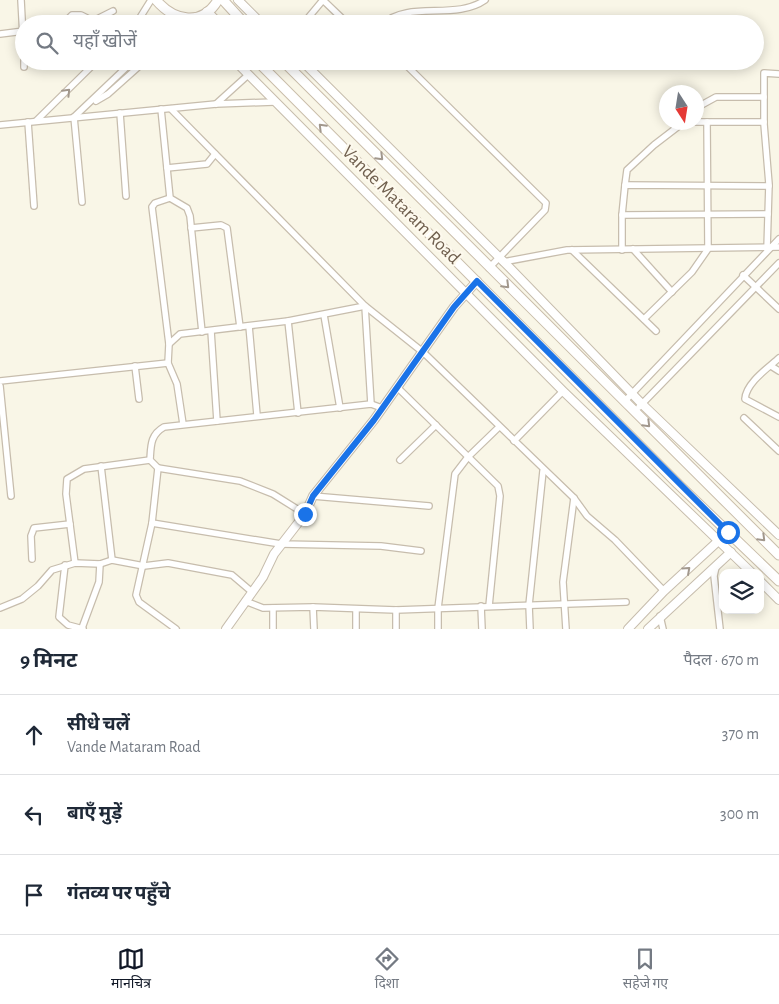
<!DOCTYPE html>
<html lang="hi">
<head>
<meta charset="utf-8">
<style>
	body { margin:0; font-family:"Alegreya Sans","Noto Sans Devanagari",sans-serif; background:#f6f6f7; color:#1f2937 }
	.controls { position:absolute; right:15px; bottom:15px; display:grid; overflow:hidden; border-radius:10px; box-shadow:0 2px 12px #0003 }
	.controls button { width:45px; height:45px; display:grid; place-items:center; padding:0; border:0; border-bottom:1px solid #e0e1e3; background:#fff; color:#1f2937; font:25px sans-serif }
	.compass { position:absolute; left:659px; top:85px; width:45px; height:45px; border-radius:50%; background:#fff; box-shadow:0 2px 12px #0003; rotate:168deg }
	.stop { position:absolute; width:15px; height:15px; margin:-11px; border:4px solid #1a73e8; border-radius:50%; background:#fff }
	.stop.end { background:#1a73e8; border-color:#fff; box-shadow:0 1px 5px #0008 }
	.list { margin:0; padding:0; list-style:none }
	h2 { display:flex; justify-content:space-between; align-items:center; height:65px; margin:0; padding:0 20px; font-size:21px }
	h2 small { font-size:16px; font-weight:400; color:#747a83 }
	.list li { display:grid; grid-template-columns:32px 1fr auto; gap:15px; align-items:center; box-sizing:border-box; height:80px; padding:0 20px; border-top:1px solid #e0e1e3 }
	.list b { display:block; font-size:19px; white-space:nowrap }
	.list p { margin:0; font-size:16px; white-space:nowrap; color:#747a83 }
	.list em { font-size:16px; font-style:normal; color:#747a83 }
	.icon { flex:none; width:28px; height:28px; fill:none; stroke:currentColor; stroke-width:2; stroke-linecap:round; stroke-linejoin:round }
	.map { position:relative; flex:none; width:779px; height:629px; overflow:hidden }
	.search { position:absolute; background:#fff; box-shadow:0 2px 12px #0003; left:15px; right:15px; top:15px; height:55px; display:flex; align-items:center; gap:12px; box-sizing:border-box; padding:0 18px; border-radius:28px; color:#747a83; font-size:19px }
	.sheet { height:305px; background:#fff }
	nav { display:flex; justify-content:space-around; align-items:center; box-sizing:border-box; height:70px; border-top:1px solid #e0e1e3; background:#fff; font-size:14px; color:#747a83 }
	nav a { display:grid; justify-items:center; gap:2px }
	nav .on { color:#111827 }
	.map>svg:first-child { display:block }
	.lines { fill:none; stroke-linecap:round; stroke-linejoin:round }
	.minor-casing { stroke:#c7bdad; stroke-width:8 }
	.tertiary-casing { stroke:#c7bdad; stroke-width:10 }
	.secondary-casing { stroke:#cabeab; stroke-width:11 }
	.minor { stroke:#fff; stroke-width:5.5 }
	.tertiary { stroke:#fff; stroke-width:8 }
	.secondary { stroke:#fff; stroke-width:9 }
	.oneway { stroke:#a2988d }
	.route { stroke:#1a73e8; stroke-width:6 }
	.labels { text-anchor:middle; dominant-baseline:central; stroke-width:4.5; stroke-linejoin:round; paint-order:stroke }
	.street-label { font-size:19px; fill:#70604f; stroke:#fdf9ed }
</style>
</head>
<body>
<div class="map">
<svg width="779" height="629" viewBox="0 0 779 629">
	<rect width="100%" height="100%" fill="#f9f6e7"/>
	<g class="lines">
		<defs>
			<g id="minor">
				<path d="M21 0 24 56"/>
				<path d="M63 24 72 15H81L93 21 113 11"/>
				<path d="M136 24 151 0"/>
				<path d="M172 24 179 17"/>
				<path d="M303 24 323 0 348 24"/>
				<path d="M383 24C409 0 455 21 485 0"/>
				<path d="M0 34 24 31"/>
				<path d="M24 61V67"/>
				<path d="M402 61 546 203 545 210 489 268"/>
				<path d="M96 101 108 94 145 61"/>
				<path d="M216 104 248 75"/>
				<path d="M696 108 716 97H764"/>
				<path d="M161 109 170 198 187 208 190 216 202 332"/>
				<path d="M171 109 365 306 371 404"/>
				<path d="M120 113 126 196"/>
				<path d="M74 117 82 202"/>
				<path d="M74 117 133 61"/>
				<path d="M36 121 97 61"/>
				<path d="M28 122 34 206"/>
				<path d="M696 122H707"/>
				<path d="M0 125 216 104 274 102"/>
				<path d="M167 168 207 164 215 154"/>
				<path d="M625 185 627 170 654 145 684 122"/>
				<path d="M622 215 625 185 769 186"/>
				<path d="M191 228 221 225 227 228 240 327"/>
				<path d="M633 249 672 292"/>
				<path d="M767 249 769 184 764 124V73L779 74"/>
				<path d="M572 250 656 331"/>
				<path d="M622 250V215L768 214"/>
				<path d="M503 262 567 250 779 247"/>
				<path d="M743 275 779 309"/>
				<path d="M324 315 340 408"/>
				<path d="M644 319 692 272 708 249 707 122H764"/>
				<path d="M288 321 298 413"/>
				<path d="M249 326 257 415"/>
				<path d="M211 331 217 421"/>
				<path d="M169 344 152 207 155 203 170 198"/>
				<path d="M779 358C768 368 746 383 745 399L779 417"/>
				<path d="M135 366 139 399"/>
				<path d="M771 366 779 371"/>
				<path d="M0 381 168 363"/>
				<path d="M0 386 11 496"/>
				<path d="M398 388 498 486 500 496 489 606"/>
				<path d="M624 402 779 239"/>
				<path d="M639 407 779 263"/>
				<path d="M744 418 779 451"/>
				<path d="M183 424 177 384 168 363 169 344 180 334 288 321 365 306 424 353 574 498 587 516 615 540 664 591"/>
				<path d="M514 441 563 391"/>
				<path d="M400 460 436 425"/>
				<path d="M101 466 112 560"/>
				<path d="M158 468 150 460C151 446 150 435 164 427L371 404 382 408"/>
				<path d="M313 496 429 506"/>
				<path d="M152 523 281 544 381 546 421 551"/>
				<path d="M32 559 31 536 34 528 70 524"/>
				<path d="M75 563 66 494 67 479 84 469 150 460"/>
				<path d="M65 565 59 617 68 625 83 629"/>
				<path d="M716 567 714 576 720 629"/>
				<path d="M245 601 263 608 313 607 396 610 626 602"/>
				<path d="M481 606 482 629"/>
				<path d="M313 607 314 629"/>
				<path d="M0 608 22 599 38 586 52 570 75 563 100 564 112 560 144 566 168 563 232 575 252 592"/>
				<path d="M273 608V629"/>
				<path d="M660 616 663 629"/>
				<path d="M82 628 99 582 100 564"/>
				<path d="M176 629 139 602 136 595 152 523 158 468 240 481 273 494 305 514"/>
				<path d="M356 629V609"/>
				<path d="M396 629V610"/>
				<path d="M438 629V608L455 474 468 457 499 427"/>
				<path d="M530 629 529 605 543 471"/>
				<path d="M566 629 563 582 574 498"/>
			</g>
			<g id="tertiary">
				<path d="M238 0 262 24"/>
				<path d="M235 61 563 391 752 573"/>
				<path d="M302 61 511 269 642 404 779 535"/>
				<path d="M760 581 779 600"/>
				<path d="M226 629 263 577 274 554 305 514 313 496 374 420 454 307 477 281"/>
				<path d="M628 629 664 591 728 532"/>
				<path d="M648 629 731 552"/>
			</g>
			<g id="secondary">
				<path d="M156 0C174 21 202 27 218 0"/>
				<path d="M223 0 245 24"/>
				<path d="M207 12 219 24"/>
				<path d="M257 61 678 484 779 581"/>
				<path d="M283 61 779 555"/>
			</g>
		</defs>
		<!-- minor casing -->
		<use href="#minor" class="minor-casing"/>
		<!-- tertiary casing -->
		<use href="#tertiary" class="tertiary-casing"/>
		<!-- secondary casing -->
		<use href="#secondary" class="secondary-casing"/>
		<!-- minor -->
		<use href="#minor" class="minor"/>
		<!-- tertiary -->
		<use href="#tertiary" class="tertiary"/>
		<!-- secondary -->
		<use href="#secondary" class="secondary"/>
	</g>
	<!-- one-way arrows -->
	<defs><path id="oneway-chevron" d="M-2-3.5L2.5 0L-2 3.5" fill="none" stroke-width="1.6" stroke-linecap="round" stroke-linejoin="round" transform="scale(1.25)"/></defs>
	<g class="oneway">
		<use href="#oneway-chevron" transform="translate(67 92) rotate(-46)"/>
		<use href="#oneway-chevron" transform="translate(322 127) rotate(-135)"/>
		<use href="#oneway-chevron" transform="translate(380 157) rotate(45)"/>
		<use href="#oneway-chevron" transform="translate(506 285) rotate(45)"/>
		<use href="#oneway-chevron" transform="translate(647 424) rotate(45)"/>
		<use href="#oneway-chevron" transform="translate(762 538) rotate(45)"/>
		<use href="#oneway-chevron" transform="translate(687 570) rotate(-42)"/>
	</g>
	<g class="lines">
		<!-- route -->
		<path class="route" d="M305 514 313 496 374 420 454 307 477 281 728 532"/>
	</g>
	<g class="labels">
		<!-- street labels -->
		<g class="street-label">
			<text transform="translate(401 205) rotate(45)">Vande Mataram Road</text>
		</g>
	</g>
</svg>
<div class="controls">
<button><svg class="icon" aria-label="layers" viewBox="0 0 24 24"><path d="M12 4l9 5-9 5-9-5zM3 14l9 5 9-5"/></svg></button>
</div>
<svg class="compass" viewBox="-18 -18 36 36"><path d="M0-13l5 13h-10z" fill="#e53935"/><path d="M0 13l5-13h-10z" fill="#747a83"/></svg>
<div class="stop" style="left:728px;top:532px"></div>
<div class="stop end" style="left:305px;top:514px"></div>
<div class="search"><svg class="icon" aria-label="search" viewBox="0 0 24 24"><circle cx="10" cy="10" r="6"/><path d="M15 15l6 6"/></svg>यहाँ खोजें</div>
</div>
<section class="sheet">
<h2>9 मिनट<small>पैदल · 670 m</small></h2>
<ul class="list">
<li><svg class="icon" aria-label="ahead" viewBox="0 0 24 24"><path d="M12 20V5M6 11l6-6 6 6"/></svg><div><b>सीधे चलें</b><p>Vande Mataram Road</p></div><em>370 m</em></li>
<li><svg class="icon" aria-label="left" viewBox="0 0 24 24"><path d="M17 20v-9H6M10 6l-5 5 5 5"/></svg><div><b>बाएँ मुड़ें</b></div><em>300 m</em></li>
<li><svg class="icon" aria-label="arrive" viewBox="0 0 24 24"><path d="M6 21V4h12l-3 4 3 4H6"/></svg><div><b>गंतव्य पर पहुँचे</b></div></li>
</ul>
</section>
<nav>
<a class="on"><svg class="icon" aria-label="map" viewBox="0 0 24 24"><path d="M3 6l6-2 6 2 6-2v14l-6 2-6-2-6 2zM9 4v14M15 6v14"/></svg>मानचित्र</a>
<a><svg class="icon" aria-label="directions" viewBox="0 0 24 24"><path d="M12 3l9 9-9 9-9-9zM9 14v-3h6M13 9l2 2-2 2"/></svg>दिशा</a>
<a><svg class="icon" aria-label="saved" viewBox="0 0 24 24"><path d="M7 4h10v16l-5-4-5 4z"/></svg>सहेजे गए</a>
</nav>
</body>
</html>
